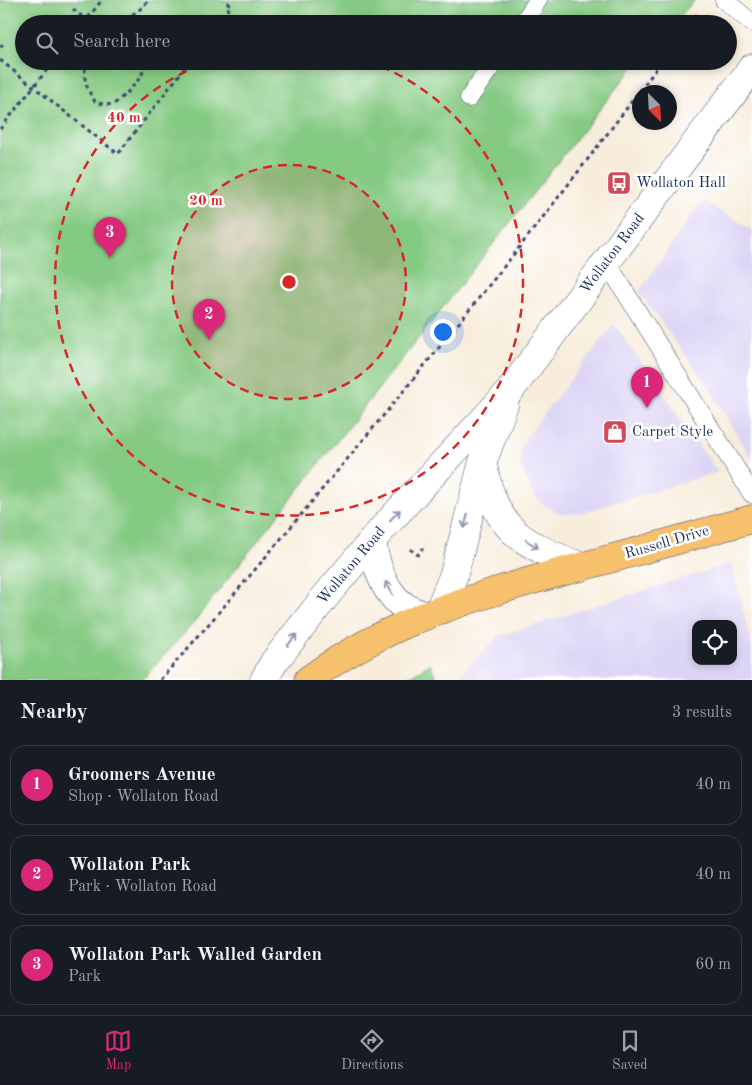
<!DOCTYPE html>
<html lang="en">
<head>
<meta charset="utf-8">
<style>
	body { margin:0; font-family:"Old Standard TT",serif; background:#20242c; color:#f1f3f6 }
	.controls { position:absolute; right:15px; bottom:15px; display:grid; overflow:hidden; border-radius:10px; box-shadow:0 2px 8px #0003 }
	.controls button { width:45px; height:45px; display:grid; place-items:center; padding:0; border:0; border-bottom:1px solid #363941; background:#171b24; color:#f1f3f6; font:25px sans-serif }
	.compass { position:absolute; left:632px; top:85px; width:45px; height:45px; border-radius:50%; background:#171b24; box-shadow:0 2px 8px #0003; rotate:156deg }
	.you { position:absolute; left:442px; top:331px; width:18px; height:18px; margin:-12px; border:4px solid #fff; border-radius:50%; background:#1a73e8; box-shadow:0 0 0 8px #1a73e833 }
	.badge { display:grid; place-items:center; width:32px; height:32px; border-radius:50%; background:#db2777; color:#fff; font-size:16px; font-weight:700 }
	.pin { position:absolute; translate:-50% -41px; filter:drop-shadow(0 1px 2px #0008) }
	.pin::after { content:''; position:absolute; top:26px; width:18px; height:15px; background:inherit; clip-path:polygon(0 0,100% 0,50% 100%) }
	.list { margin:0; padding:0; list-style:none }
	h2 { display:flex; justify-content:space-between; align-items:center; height:65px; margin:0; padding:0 20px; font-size:21px }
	h2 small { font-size:16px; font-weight:400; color:#9ea1a6 }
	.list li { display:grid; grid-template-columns:32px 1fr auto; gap:15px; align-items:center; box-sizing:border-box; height:80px; margin:0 10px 10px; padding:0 10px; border:1px solid #363941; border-radius:15px }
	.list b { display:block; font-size:19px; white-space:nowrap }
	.list p { margin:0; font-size:16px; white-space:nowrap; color:#9ea1a6 }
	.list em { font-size:16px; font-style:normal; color:#9ea1a6 }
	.icon { flex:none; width:28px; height:28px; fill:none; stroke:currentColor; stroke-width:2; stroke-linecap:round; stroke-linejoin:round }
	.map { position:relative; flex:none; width:752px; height:680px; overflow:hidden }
	.search { position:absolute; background:#171b24; box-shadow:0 2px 8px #0003; left:15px; right:15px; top:15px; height:55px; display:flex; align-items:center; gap:12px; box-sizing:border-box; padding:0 18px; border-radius:28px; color:#9ea1a6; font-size:19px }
	.sheet { height:335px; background:#171b24 }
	nav { display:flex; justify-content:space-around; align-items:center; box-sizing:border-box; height:70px; border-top:1px solid #363941; background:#171b24; font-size:14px; color:#9ea1a6 }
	nav a { display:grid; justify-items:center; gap:2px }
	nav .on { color:#db2777 }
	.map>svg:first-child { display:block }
	.built { fill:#ddd5f6; fill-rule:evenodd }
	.green { fill:#85ca83; stroke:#507c70 }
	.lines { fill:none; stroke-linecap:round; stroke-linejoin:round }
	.service-casing { stroke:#3c4c71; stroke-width:19 }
	.tertiary-casing { stroke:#3c4c71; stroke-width:29 }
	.primary-casing { stroke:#3c4c71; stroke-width:29 }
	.path { stroke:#3c4c71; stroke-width:3; stroke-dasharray:4 4; stroke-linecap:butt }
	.service { stroke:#fff; stroke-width:18 }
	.tertiary { stroke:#fff; stroke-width:28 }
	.primary { stroke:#f7c06c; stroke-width:28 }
	.oneway { stroke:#8d97ae }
	.ring { fill:none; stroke:#d62828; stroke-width:2.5; stroke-dasharray:9 6 }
	.labels { text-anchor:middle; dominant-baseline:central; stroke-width:5; stroke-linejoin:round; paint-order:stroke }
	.poi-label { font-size:15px; fill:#1b2f5e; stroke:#fff; text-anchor:start }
	.street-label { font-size:15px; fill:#1b2f5e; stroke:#fff }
	.centre { fill:#d62828; stroke:#fff; stroke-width:2.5 }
	.ring-label { font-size:15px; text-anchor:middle; font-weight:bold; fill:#d62828; stroke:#fff; stroke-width:5; stroke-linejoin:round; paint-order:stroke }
</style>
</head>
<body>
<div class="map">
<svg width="752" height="680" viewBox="0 0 752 680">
	<rect width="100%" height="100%" fill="#fff"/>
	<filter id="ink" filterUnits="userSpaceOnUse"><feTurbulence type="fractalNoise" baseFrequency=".02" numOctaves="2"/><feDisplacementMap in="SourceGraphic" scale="10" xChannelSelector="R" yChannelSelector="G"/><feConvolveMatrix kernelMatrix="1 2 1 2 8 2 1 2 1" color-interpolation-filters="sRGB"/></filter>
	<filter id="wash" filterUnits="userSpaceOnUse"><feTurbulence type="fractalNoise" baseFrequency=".0096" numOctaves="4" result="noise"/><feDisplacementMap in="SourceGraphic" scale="20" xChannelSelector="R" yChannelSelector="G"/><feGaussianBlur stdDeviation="1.12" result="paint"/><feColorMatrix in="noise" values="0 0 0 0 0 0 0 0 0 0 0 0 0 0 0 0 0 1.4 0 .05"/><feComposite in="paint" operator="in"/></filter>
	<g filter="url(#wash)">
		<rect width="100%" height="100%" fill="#f8eddc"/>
		<!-- built -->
		<g class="built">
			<path d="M703 200 752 230V459L708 386 639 292Z"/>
			<path d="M614 324 718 472 580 513 561 514 543 504 534 496 520 464 521 446 527 436Z"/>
			<path d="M732 563 752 648V680H455L499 636ZM696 624H733V661H696Z"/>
		</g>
		<!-- green -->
		<g class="green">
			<path d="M0 0H695L673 24H24V61H638L189 628 142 680H0Z"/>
			<path d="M430 664 436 676 433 680H403Z"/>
		</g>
	</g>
	<g filter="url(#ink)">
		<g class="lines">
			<defs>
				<g id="service">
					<path d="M724 0 752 23"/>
					<path d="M522 24 538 0"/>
					<path d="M469 98 495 61"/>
					<path d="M607 263 752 494"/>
				</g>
				<g id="tertiary">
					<path d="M483 465C496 533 522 543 582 567"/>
					<path d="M372 541C377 574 390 609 426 615"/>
					<path d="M439 610 454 574 483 461 504 405"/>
					<path d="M264 680 274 662 329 592 383 528 509 392 752 68"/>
				</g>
				<path id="primary" d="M308 680C389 620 484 593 580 567 637 552 695 535 752 519"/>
			</defs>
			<!-- service casing -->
			<use href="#service" class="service-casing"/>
			<!-- tertiary casing -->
			<use href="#tertiary" class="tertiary-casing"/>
			<!-- primary casing -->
			<use href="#primary" class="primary-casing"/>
			<!-- path -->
			<g class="path">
				<path d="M73 9 86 20"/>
				<path d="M83 24 102 0"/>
				<path d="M119 24 143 7 148 0"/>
				<path d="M189 24H195"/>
				<path d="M218 24 231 5 223 0"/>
				<path d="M690 24 698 13"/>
				<path d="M0 47 4 43"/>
				<path d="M0 60 118 154 190 61"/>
				<path d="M88 61C80 75 88 92 96 103L113 105C127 93 142 81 147 61"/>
				<path d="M0 129 54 61"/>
				<path d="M410 549 418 555 423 548"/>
				<path d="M160 680C221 611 280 540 339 469 450 336 558 201 662 61"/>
			</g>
			<!-- service -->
			<use href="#service" class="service"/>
			<!-- tertiary -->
			<use href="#tertiary" class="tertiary"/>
			<!-- primary -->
			<use href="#primary" class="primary"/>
		</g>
		<!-- one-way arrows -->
		<defs><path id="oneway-shaft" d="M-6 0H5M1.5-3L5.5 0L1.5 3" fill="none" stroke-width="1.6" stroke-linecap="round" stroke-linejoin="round" transform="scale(1.25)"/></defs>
		<g class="oneway">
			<use href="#oneway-shaft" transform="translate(395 515) rotate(-47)"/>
			<use href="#oneway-shaft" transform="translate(466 521) rotate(104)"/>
			<use href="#oneway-shaft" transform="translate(532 544) rotate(32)"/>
			<use href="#oneway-shaft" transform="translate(389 588) rotate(-119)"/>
			<use href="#oneway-shaft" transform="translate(292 640) rotate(-52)"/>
		</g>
	</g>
	<!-- distance rings -->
	<circle cx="289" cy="282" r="117" fill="#d62828" fill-opacity=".12"/>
	<g class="ring">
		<circle cx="289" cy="282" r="117"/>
		<path d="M367 61A234 234 0 1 1 211 61"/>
	</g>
	<!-- icons -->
	<defs>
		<symbol id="bus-square" viewBox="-11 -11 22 22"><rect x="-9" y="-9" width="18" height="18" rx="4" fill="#d1495b" stroke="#fff"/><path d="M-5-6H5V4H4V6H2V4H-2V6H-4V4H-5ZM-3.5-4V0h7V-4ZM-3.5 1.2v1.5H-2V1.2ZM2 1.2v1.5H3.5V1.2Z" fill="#fff"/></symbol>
		<symbol id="shop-square" viewBox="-11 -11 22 22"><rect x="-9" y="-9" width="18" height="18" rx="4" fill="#d1495b" stroke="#fff"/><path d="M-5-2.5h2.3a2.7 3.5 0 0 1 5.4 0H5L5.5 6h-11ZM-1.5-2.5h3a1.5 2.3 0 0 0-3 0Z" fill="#fff"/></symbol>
	</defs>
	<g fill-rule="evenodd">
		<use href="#bus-square" x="605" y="169" width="28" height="28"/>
		<use href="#shop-square" x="601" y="418" width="28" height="28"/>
	</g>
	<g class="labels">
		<!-- poi labels -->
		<g class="poi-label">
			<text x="636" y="183">Wollaton Hall</text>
			<text x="632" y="432">Carpet Style</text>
		</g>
		<!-- street labels -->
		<g class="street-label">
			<text transform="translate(613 254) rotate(-53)">Wollaton Road</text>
			<text transform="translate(667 543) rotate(-16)">Russell Drive</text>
			<text transform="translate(352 566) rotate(-50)">Wollaton Road</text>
		</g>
	</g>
	<circle cx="289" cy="282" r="8" class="centre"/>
	<g class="ring-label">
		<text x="124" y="122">40 m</text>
		<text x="206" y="205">20 m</text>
	</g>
</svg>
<div class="controls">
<button><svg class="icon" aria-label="locate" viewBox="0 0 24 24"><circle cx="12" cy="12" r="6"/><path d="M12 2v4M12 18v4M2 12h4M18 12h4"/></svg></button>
</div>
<svg class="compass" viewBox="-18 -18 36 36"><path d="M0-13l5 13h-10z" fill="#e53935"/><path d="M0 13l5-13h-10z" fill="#9ea1a6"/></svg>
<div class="you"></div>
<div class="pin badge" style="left:647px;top:408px">1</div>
<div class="pin badge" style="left:209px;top:340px">2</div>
<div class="pin badge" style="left:110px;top:258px">3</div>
<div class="search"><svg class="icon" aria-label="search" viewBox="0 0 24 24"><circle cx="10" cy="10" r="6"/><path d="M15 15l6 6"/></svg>Search here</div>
</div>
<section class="sheet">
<h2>Nearby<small>3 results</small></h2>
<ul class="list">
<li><span class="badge">1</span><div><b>Groomers Avenue</b><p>Shop · Wollaton Road</p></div><em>40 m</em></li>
<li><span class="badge">2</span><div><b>Wollaton Park</b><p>Park · Wollaton Road</p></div><em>40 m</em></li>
<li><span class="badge">3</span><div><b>Wollaton Park Walled Garden</b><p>Park</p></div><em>60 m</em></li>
</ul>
</section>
<nav>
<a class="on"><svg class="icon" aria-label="map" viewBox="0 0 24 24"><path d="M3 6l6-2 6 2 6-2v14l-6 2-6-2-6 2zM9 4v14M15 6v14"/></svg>Map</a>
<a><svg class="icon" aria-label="directions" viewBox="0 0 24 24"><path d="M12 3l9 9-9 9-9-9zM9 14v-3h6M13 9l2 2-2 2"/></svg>Directions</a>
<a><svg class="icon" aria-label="saved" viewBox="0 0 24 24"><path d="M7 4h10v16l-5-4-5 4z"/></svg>Saved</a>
</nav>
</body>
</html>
